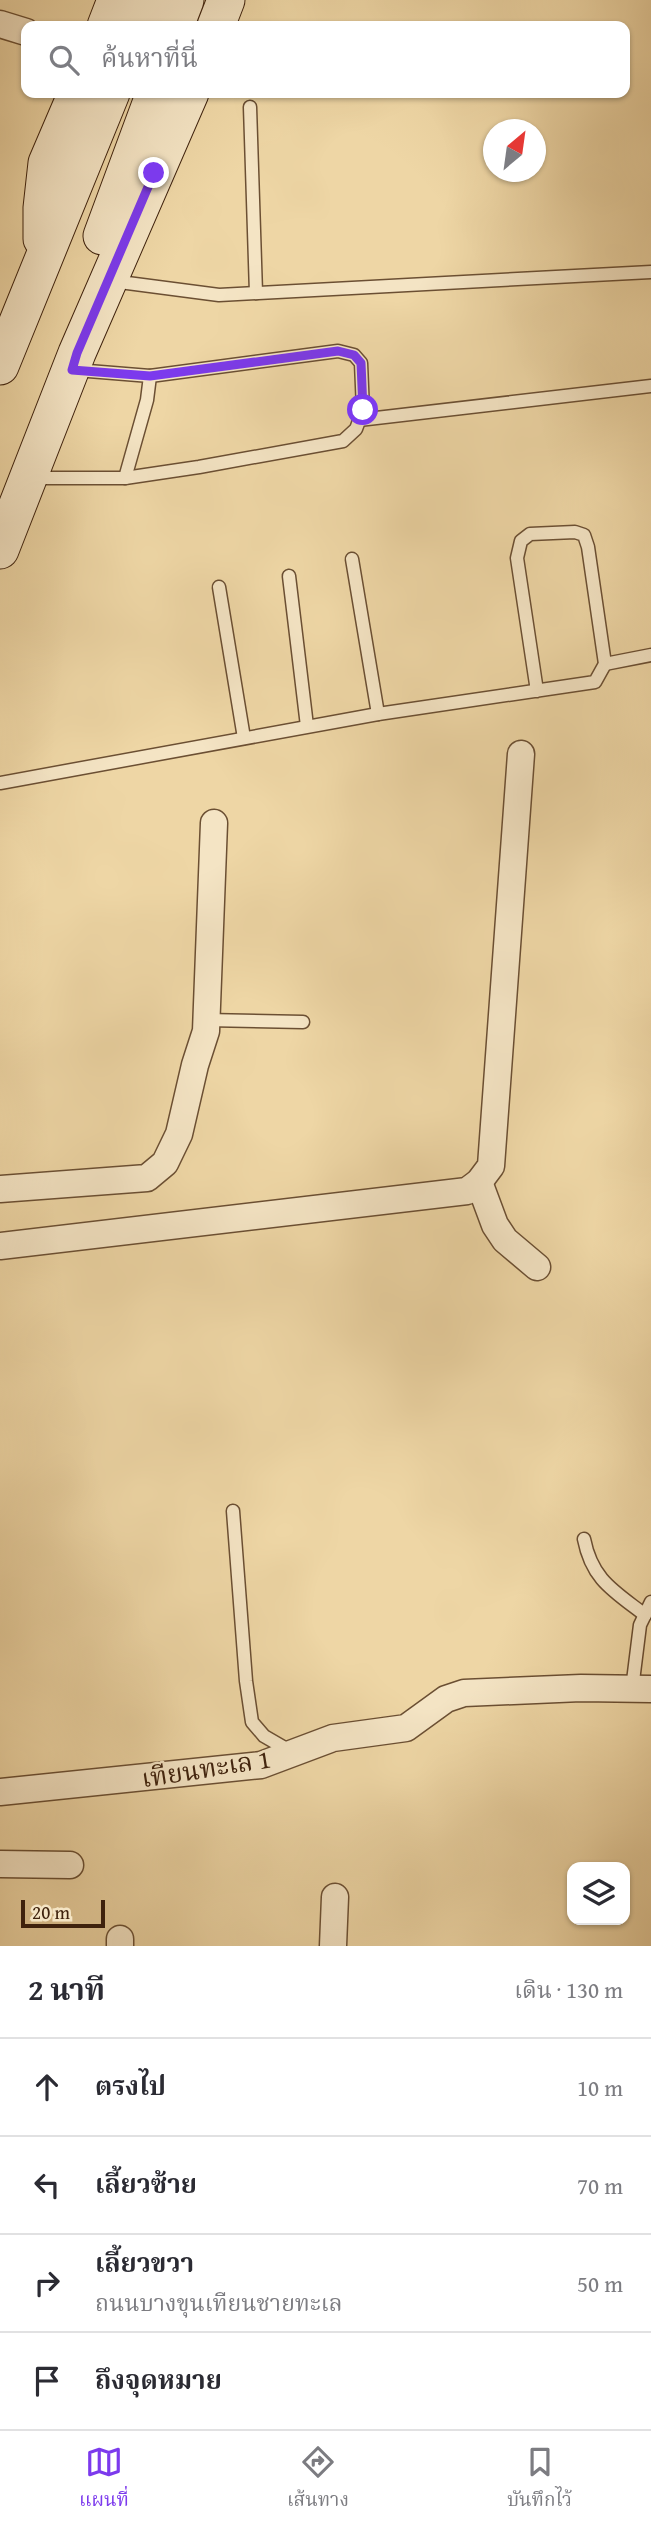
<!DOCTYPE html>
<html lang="th">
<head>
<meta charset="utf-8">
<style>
	body { margin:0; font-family:"Gentium Book Plus","Noto Serif Thai",serif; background:#f2f2f3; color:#2b2b33 }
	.controls { position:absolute; right:21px; bottom:21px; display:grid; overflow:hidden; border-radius:14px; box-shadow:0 2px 5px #0004 }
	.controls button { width:63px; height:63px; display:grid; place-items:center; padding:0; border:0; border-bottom:2px solid #e1e1e2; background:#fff; color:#2b2b33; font:35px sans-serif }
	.compass { position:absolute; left:483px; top:119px; width:63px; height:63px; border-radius:50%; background:#fff; box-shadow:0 2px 5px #0004; rotate:29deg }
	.scale { position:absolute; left:21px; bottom:18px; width:84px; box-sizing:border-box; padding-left:7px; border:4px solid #3f220d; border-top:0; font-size:19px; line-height:24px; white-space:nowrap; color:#3f220d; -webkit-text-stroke:5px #f4e4c4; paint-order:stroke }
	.stop { position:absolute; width:21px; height:21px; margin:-16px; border:5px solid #7c3aed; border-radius:50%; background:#fff }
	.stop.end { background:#7c3aed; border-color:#fff; box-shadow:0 2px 7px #0008 }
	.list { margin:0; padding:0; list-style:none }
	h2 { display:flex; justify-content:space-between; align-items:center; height:91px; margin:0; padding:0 28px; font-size:30px }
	h2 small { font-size:23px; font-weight:400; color:#7c7c81 }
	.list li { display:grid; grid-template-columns:46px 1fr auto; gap:21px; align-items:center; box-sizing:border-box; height:98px; padding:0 28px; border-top:2px solid #e1e1e2 }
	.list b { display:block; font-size:26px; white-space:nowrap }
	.list p { margin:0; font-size:23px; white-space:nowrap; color:#7c7c81 }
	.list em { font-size:23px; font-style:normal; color:#7c7c81 }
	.icon { flex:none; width:38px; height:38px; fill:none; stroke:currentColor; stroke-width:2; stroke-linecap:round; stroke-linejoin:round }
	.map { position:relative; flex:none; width:651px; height:1946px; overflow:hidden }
	.search { position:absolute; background:#fff; box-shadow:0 2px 5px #0004; left:21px; right:21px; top:21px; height:77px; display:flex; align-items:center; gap:18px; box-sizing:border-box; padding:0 24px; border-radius:14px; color:#7c7c81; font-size:26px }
	.sheet { height:483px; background:#fff }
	nav { display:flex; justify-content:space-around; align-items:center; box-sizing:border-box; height:98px; border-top:2px solid #e1e1e2; background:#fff; font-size:19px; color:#7c7c81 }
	nav a { display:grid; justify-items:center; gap:4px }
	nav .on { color:#7c3aed }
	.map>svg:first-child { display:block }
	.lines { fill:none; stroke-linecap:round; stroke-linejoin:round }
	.service-casing { stroke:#6b4f33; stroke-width:15 }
	.minor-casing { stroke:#6b4f33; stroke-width:29 }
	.secondary-casing { stroke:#3f220d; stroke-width:39 }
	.service { stroke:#f4e4c4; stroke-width:12 }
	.minor { stroke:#f4e4c4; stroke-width:26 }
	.secondary { stroke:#f4e4c4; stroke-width:37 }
	.route { stroke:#7c3aed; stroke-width:9 }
	.labels { text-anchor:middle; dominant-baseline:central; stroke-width:5; stroke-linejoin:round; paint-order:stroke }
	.street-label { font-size:26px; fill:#3f220d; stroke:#f4e4c4 }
</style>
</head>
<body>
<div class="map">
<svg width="651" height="1946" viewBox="0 0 651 1946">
	<rect width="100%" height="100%" fill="#eed6a5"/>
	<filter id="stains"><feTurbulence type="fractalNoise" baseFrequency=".00286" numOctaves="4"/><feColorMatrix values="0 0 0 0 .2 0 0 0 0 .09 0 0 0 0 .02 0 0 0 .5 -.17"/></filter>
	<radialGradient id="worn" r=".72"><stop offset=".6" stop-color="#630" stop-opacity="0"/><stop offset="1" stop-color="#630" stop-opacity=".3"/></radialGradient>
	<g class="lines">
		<defs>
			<g id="service">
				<path d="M250 107 256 293"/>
				<path d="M112 281 219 295 651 272"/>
				<path d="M359 420 651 386"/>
				<path d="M33 478H125L147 400 150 376 76 370"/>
				<path d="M125 478 199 467 343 441 356 429 363 410 361 363 354 355 338 351 150 376"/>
				<path d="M352 559 378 714"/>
				<path d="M289 576 307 726"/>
				<path d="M219 587 244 738"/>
				<path d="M605 664 651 655"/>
				<path d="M0 783 378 714 595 682 605 664 588 547 584 535 575 532 530 534 521 541 517 558 537 691"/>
				<path d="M206 1020 303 1022"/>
				<path d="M233 1511 246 1681 252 1722 264 1736 283 1747 286 1755"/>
				<path d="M584 1539C592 1580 614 1591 645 1615"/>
				<path d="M632 1689 640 1625 651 1602"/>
			</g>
			<g id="minor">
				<path d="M0 24 26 32"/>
				<path d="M479 1182 495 1225 505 1240 537 1267"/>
				<path d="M0 1189 147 1178 165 1163 179 1134 195 1065 206 1031 214 823"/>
				<path d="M0 1246 467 1191 479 1182 491 1166 521 754"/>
				<path d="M0 1792 261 1765 333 1738 406 1728 446 1699 464 1693 581 1688 651 1689"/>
				<path d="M0 1864 70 1865"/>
				<path d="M120 1946V1939"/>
				<path d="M333 1946 335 1897"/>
			</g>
			<g id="secondary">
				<path d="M106 26 116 0"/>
				<path d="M138 26 149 0"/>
				<path d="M175 26 185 0"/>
				<path d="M216 26 226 0"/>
				<path d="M102 236 155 93"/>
				<path d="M42 239V208L47 163 77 93"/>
				<path d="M0 366 111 93"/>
				<path d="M0 550 77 353 190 93"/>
			</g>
		</defs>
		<!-- service casing -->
		<use href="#service" class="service-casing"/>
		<!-- minor casing -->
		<use href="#minor" class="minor-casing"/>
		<!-- secondary casing -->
		<use href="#secondary" class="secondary-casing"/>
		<!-- service -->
		<use href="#service" class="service"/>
		<!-- minor -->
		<use href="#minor" class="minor"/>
		<!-- secondary -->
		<use href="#secondary" class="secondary"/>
	</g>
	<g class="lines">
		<!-- route -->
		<path class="route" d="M154 173 77 353 72 370 150 376 338 351 354 355 361 363 363 410"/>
	</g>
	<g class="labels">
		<!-- street labels -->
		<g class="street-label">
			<text transform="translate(206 1768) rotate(-9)">เทียนทะเล 1</text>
		</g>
	</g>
	<rect width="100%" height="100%" filter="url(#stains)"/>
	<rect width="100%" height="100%" fill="url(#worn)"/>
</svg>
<div class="controls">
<button><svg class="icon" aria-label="layers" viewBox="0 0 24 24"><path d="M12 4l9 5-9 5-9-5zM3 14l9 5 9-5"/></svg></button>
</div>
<svg class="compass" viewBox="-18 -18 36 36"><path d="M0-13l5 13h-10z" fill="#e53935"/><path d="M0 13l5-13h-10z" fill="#7c7c81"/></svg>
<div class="scale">20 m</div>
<div class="stop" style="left:363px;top:410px"></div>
<div class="stop end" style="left:154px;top:173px"></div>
<div class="search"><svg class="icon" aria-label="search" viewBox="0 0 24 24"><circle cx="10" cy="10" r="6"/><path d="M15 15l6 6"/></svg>ค้นหาที่นี่</div>
</div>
<section class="sheet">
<h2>2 นาที<small>เดิน · 130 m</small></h2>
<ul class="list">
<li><svg class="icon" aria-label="ahead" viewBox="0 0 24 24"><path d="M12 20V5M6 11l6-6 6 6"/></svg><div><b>ตรงไป</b></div><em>10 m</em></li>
<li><svg class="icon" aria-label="left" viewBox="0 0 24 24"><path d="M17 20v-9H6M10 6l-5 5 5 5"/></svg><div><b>เลี้ยวซ้าย</b></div><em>70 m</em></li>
<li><svg class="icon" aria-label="right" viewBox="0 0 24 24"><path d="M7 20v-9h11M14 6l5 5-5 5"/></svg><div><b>เลี้ยวขวา</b><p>ถนนบางขุนเทียนชายทะเล</p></div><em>50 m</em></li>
<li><svg class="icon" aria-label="arrive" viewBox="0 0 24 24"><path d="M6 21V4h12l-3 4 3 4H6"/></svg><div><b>ถึงจุดหมาย</b></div></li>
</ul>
</section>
<nav>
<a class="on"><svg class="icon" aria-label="map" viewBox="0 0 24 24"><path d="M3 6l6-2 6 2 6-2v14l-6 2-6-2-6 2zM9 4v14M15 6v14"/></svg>แผนที่</a>
<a><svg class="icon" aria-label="directions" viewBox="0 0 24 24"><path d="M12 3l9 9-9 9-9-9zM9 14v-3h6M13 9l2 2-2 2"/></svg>เส้นทาง</a>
<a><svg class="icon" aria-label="saved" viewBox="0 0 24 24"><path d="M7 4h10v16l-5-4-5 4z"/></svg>บันทึกไว้</a>
</nav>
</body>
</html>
